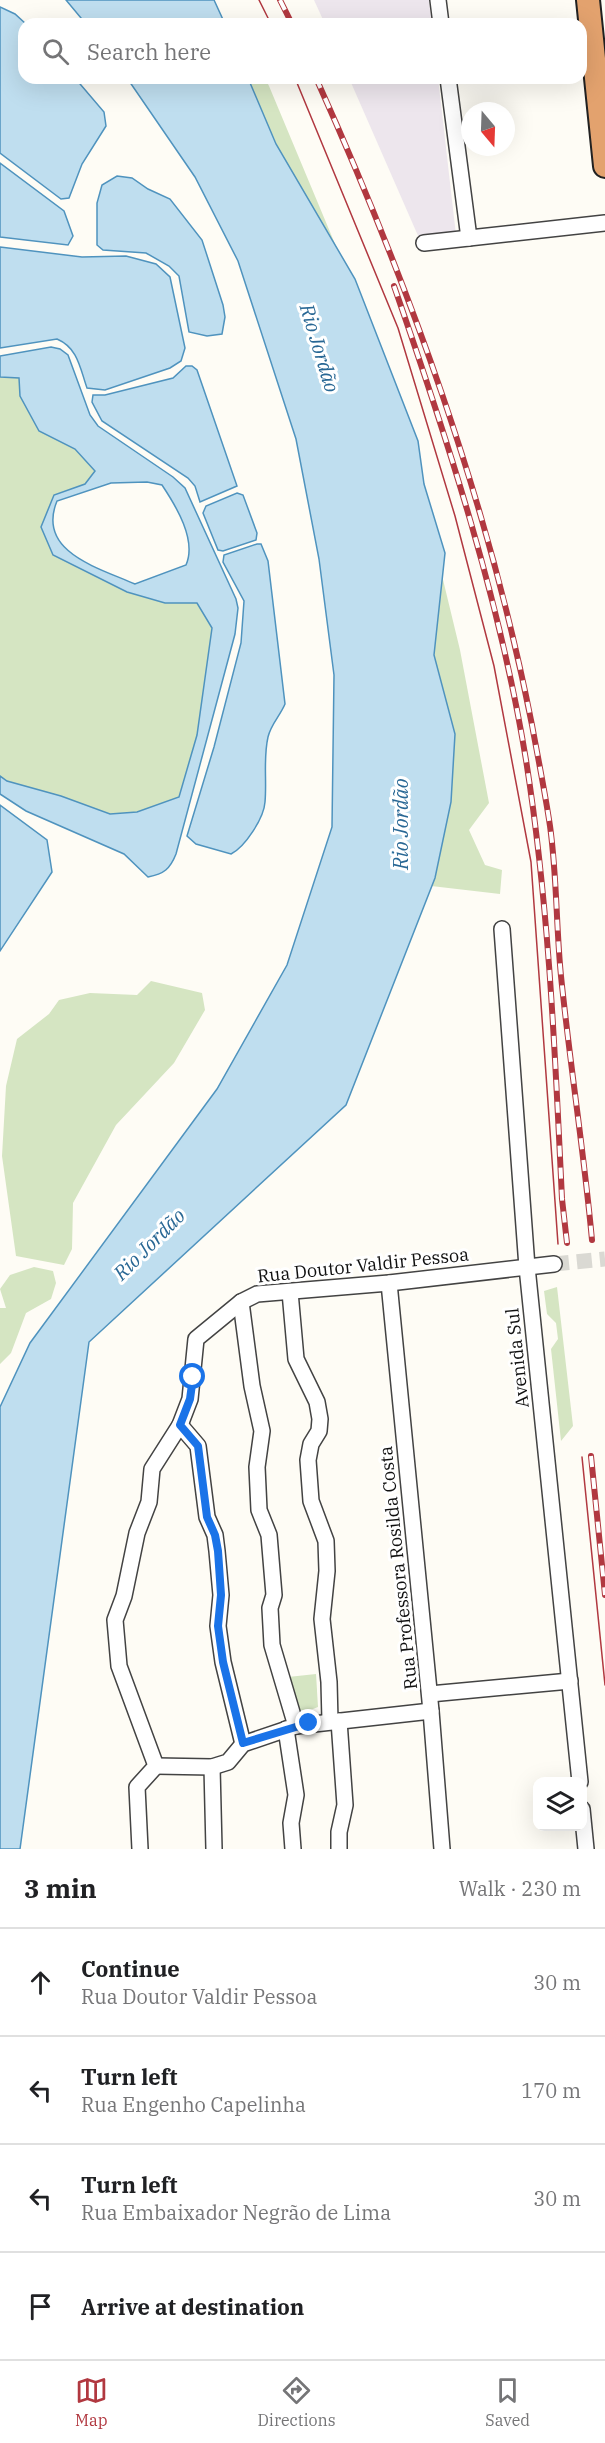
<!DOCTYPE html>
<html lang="en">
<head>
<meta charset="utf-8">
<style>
	body { margin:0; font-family:"IBM Plex Serif",serif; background:#f2f2f2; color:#202124 }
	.controls { position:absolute; right:18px; bottom:18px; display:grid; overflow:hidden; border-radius:12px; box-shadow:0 6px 24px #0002 }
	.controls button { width:54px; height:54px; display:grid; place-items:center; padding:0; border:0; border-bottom:2px solid #e0e0e0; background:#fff; color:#202124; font:30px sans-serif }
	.compass { position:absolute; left:461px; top:102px; width:54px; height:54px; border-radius:50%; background:#fff; box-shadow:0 6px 24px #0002; rotate:161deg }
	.stop { position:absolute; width:18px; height:18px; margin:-14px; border:4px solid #1a73e8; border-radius:50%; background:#fff }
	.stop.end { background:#1a73e8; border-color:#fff; box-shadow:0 2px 6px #0008 }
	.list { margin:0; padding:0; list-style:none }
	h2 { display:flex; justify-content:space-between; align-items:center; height:78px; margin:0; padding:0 24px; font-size:26px }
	h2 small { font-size:20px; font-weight:400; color:#757577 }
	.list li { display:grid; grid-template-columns:39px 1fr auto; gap:18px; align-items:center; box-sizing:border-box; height:108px; padding:0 24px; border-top:2px solid #e0e0e0 }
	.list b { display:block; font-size:22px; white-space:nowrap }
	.list p { margin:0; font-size:20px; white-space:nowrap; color:#757577 }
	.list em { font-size:20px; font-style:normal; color:#757577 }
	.icon { flex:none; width:33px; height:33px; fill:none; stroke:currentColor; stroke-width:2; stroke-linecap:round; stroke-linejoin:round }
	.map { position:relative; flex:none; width:605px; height:1849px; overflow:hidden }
	.search { position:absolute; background:#fff; box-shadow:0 6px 24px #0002; left:18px; right:18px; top:18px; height:66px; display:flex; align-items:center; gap:15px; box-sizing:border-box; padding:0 21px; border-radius:18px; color:#757577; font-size:22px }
	.sheet { height:510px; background:#fff }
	nav { display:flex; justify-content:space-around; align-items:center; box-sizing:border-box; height:84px; border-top:2px solid #e0e0e0; background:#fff; font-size:16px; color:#757577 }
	nav a { display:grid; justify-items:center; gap:3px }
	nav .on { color:#b13840 }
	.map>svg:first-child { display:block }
	.industrial { fill:#ede6ed }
	.green { fill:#d5e5c2 }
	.water { fill:#bfdeef; stroke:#4f93be; stroke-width:1.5; fill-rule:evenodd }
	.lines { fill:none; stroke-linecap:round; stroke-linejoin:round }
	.minor-tunnel { stroke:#dad9d3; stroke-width:15; stroke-dasharray:15 8; stroke-linecap:butt }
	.minor-casing { stroke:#434343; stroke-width:18 }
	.highway-casing { stroke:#212121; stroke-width:26 }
	.minor { stroke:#fff; stroke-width:15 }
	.highway { stroke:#e3a26e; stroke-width:22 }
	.tram { stroke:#b13840; stroke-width:1.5 }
	.rail-casing { stroke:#b13840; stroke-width:6 }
	.rail { stroke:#fff; stroke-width:4; stroke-dasharray:11; stroke-linecap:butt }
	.route { stroke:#1a73e8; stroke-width:8 }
	.labels { text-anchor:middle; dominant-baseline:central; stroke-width:6; stroke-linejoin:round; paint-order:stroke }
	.street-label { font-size:18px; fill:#101010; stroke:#fff }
	.water-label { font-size:20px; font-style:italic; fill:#286794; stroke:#fff }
</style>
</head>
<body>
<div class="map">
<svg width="605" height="1849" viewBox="0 0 605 1849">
	<rect width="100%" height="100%" fill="#fefcf5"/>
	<!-- industrial -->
	<g class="industrial">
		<path d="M314 0H429L432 24H325Z"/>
		<path d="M349 78H438L456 235 419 238Z"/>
	</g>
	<!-- green -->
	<g class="green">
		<path d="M237 78H265L269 86 343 263 431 530 460 650 489 803 469 830 485 865 502 870 500 894 414 884 341 299 274 138Z"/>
		<path d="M0 377 20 378V396L39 431 75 449 95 471 85 484 54 496 41 527 53 555 127 592 165 603H197L213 628 197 735 179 797 137 812 110 814 61 796 7 781 0 776Z"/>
		<path d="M151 981 202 993 205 1010 174 1063 116 1125 73 1203 72 1249 64 1265 16 1256 2 1156 6 1086 17 1039 49 1014 59 1000 90 993 137 995Z"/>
		<path d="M34 1267 53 1271 56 1283 51 1299 26 1313 11 1353 0 1364V1308H6L0 1289 10 1275Z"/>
		<path d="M557 1287 573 1426 561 1441 551 1349 558 1339 556 1323 547 1314 544 1291Z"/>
		<path d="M316 1674 318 1707 308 1711 296 1709 288 1677Z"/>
	</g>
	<!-- water -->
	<g class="water">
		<path d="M66 0H214L225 24H86Z"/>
		<path d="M0 7 15 14 26 24 24 78H75L104 112 106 126 82 164 69 198 61 199 0 153Z"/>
		<path d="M127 78H248L276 144 355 279 418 441 424 484 445 553 434 655 455 734 451 802 435 878 346 1105 89 1342 20 1849H0V1407L30 1343 217 1089 287 965 332 827 334 675 319 559 296 439 238 261 195 177Z"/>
		<path d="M0 163 64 211 73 236 68 245 0 237Z"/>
		<path d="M117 176 132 178 148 189 170 199 202 240 223 305 225 317 222 334 207 336 189 332 179 276 169 266 146 253 103 250 97 245V203L102 185Z"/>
		<path d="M0 247 82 257 126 256 156 264 170 277 185 348 181 361 170 368 105 390 87 388C80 368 78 348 57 339L0 348Z"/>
		<path d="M51 347 60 349 68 355 90 415 98 426 173 477 185 488 236 599 238 608 235 634 176 854C170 869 164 874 148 877L124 854 26 811 0 794V776L7 781 61 796 110 814 137 812 179 797 197 735 212 628 197 603H165L127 592 53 555 41 527 54 495 85 484 95 471 75 449 39 431 20 396 19 378 0 377V356ZM147 482 162 485C176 506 197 540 186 565L135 584C99 568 36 552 57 501L111 483Z"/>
		<path d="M186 366H192L197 370 237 486 200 502 195 486 188 478 102 421 92 402 93 395H105L173 378Z"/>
		<path d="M237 493 243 495 257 533 256 540 223 551 218 550 203 513 206 506Z"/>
		<path d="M257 544H261L268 561 285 704C280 716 271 724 268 737 263 759 267 780 265 802 264 818 245 847 231 854L196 844 187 836 214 747 241 643 244 601 223 562 224 555Z"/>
		<path d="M0 805 47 840 52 872 0 951Z"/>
	</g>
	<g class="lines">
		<!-- minor-tunnel -->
		<path class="minor-tunnel" d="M554 1264 605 1259"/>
		<defs>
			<g id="minor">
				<path d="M438 0 441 24"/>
				<path d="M448 78 469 238"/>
				<path d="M424 243 605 223"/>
				<path d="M502 929 527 1267 580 1782"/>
				<path d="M389 1283 431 1711 442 1849"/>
				<path d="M290 1292 296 1359 317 1402 320 1419 319 1431 311 1444 308 1460 311 1501 326 1541 327 1571 322 1619 329 1682 330 1721"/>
				<path d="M241 1302 252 1386 262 1431 257 1467 259 1510 269 1535 274 1595 270 1608 272 1645 296 1726"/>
				<path d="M180 1425 198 1446 207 1517 215 1535 217 1551 221 1595 218 1626 223 1662 243 1744"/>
				<path d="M430 1694 570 1681"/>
				<path d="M339 1721 345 1805 339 1832V1849"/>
				<path d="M286 1729 296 1795 291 1823 293 1849"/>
				<path d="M156 1766 212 1767 228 1762 243 1744 296 1726 431 1711"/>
				<path d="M212 1767 214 1849"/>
				<path d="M582 1809 586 1849"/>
				<path d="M140 1849 137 1787 156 1766 119 1666 115 1620 124 1596 137 1533 149 1502 152 1469 180 1425 190 1399 196 1339 241 1302 257 1294 389 1283 554 1264"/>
			</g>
			<path id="highway" d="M588 0 605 166"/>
		</defs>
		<!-- minor casing -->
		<use href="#minor" class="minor-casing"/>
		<!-- highway casing -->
		<use href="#highway" class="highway-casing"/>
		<!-- minor -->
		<use href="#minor" class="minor"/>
		<!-- highway -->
		<use href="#highway" class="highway"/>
		<!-- tram -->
		<g class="tram">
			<path d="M259 0 271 24"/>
			<path d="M295 78 398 328 455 516 494 666 531 862 558 1244"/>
			<path d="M582 1457 605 1685"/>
		</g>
		<defs>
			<g id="rail">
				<path d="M280 0 292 24"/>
				<path d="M316 78C409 285 488 501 532 725 538 758 545 792 550 826 557 876 556 926 561 976 570 1065 584 1152 592 1240"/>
				<path d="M394 286C447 438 500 600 526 760 549 905 555 1052 562 1199L567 1243"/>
				<path d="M591 1456 605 1595"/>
			</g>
		</defs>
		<!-- rail casing -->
		<use href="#rail" class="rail-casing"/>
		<!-- rail -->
		<use href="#rail" class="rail"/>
	</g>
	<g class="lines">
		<!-- route -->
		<path class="route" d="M193 1377 190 1399 180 1425 198 1446 207 1517 215 1535 218 1551 221 1595 218 1626 223 1662 243 1743 309 1723"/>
	</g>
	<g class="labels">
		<!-- street labels -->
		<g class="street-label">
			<text transform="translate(363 1265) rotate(-6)">Rua Doutor Valdir Pessoa</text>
			<text transform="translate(517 1358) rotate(-96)">Avenida Sul</text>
			<text transform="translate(398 1568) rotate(-96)">Rua Professora Rosilda Costa</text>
		</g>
		<!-- water labels -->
		<g class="water-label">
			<text transform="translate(320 348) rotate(73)">Rio Jordão</text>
			<text transform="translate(400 824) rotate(-90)">Rio Jordão</text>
			<text transform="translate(149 1244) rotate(-45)">Rio Jordão</text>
		</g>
	</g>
</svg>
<div class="controls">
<button><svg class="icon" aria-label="layers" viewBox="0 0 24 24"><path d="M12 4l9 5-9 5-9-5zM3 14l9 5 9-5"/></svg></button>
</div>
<svg class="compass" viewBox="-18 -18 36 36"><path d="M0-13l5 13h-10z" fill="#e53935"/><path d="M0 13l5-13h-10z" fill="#757577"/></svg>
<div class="stop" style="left:193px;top:1377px"></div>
<div class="stop end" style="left:309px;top:1723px"></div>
<div class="search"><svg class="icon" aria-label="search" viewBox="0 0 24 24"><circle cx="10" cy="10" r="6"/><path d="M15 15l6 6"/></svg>Search here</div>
</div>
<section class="sheet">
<h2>3 min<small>Walk · 230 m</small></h2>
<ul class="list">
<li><svg class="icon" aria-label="ahead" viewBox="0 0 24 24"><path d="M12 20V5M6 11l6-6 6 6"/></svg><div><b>Continue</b><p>Rua Doutor Valdir Pessoa</p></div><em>30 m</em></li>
<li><svg class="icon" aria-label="left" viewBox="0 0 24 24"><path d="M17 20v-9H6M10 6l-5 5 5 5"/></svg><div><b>Turn left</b><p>Rua Engenho Capelinha</p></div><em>170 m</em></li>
<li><svg class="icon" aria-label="left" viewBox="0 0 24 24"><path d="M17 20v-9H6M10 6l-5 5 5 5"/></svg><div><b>Turn left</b><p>Rua Embaixador Negrão de Lima</p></div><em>30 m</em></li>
<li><svg class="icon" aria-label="arrive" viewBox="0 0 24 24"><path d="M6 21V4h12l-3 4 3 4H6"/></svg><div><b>Arrive at destination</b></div></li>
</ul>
</section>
<nav>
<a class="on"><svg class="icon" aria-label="map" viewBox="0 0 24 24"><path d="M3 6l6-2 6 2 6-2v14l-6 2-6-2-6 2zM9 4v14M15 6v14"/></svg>Map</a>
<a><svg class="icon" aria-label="directions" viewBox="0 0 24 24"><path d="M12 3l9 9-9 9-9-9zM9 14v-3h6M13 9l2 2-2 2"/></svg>Directions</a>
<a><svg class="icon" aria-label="saved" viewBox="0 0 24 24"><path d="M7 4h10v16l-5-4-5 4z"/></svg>Saved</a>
</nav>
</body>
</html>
